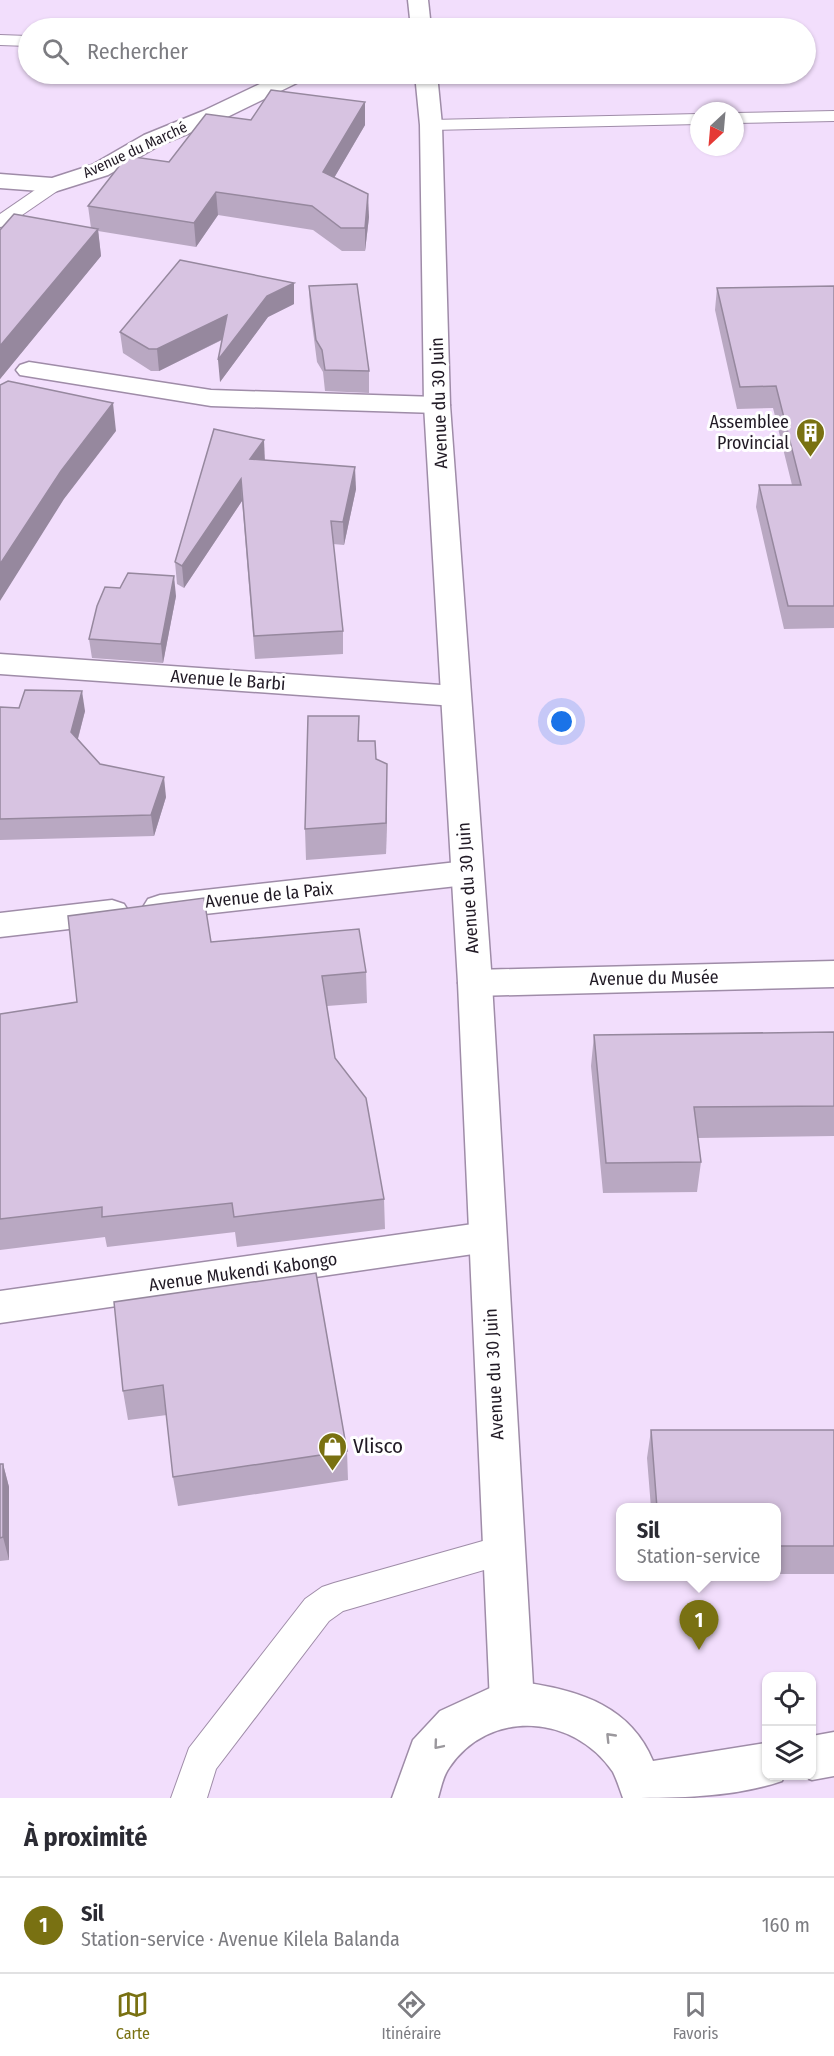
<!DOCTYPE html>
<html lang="fr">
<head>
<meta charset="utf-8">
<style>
	body { margin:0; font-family:"Fira Sans Condensed",sans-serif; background:#f7f7f7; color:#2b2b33 }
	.controls { position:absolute; right:18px; bottom:18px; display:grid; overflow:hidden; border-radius:12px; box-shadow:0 2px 4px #0004 }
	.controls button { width:54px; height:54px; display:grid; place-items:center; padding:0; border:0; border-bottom:2px solid #e1e1e2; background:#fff; color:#2b2b33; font:30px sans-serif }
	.compass { position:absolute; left:690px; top:102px; width:54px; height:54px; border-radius:50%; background:#fff; box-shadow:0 2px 4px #0004; rotate:206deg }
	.you { position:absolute; left:562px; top:722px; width:21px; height:21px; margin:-15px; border:4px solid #fff; border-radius:50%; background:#1a73e8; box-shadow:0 0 0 9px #1a73e833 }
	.badge { display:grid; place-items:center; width:39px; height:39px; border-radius:50%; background:#797112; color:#fff; font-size:20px; font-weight:700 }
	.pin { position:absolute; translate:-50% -50px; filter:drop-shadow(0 2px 3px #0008) }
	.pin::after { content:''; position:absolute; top:32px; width:21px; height:18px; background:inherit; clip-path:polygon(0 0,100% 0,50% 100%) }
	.popup { position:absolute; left:616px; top:1503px; width:165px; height:78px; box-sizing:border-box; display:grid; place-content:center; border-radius:12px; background:#fff; filter:drop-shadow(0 2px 4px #0005); font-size:20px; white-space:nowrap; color:#7c7c81 }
	.popup b { font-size:22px; color:#2b2b33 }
	.popup::after { content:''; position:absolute; left:50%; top:100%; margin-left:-12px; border:12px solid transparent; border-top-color:#fff }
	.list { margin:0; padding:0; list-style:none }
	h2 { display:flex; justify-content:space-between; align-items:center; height:78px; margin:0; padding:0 24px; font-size:26px }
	h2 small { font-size:20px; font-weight:400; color:#7c7c81 }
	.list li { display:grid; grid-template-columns:39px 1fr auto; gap:18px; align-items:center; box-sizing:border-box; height:96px; padding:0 24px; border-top:2px solid #e1e1e2 }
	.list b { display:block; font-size:22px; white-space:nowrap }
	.list p { margin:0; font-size:20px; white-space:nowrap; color:#7c7c81 }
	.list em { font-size:20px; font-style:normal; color:#7c7c81 }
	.icon { flex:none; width:33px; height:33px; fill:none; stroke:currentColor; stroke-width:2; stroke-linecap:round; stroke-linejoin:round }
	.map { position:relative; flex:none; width:834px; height:1798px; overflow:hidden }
	.search { position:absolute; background:#fff; box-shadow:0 2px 4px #0004; left:18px; right:18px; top:18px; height:66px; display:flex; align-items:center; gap:15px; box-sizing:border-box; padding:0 21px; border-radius:33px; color:#7c7c81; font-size:22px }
	.sheet { height:174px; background:#fff }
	nav { display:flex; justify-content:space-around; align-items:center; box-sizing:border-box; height:84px; border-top:2px solid #e1e1e2; background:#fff; font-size:16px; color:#7c7c81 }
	nav a { display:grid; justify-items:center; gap:3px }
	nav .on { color:#797112 }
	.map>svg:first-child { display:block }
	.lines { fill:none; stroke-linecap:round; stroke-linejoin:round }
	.service-casing { stroke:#9f8ca8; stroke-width:2 }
	.minor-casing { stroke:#9f8ca8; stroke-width:3 }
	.tertiary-casing { stroke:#9f8ca8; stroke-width:3 }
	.secondary-casing { stroke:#9f8ca8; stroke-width:3 }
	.service { fill:#fff; fill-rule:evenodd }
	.minor { fill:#fff; fill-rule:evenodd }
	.tertiary { fill:#fff; fill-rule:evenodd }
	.secondary { fill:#fff; fill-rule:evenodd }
	.wall { fill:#b9a8c2 }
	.shaded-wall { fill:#96889e }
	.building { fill:#d7c3e1; stroke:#96889e; stroke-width:1.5 }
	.oneway { stroke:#9b989d }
	.labels { text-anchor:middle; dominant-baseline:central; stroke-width:6; stroke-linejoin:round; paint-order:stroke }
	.far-street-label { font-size:15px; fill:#211a25; stroke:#fff }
	.street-label { font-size:18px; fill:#211a25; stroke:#fff }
	.poi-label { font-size:18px; fill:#211a25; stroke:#fff; text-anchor:end }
	.near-poi-label { font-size:21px; fill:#211a25; stroke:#fff; text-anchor:start }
</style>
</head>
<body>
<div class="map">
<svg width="834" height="1798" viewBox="0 0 834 1798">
	<rect width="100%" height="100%" fill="#f2defc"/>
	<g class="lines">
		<defs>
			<g id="service">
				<path d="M0 35 28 36V46L0 45Z"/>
				<path d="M834 111V121L735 123V113Z"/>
				<path d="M699 114V124L431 130 425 129 422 125 425 121 431 120Z"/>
				<path d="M54 180 60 181 63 185 60 189 6 226 0 227V214L48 181Z"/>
				<path d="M504 1535 515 1539 520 1550 515 1561 343 1611 329 1621 216 1769 207 1798H171L189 1748 305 1599 322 1587 334 1583Z"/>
			</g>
			<g id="minor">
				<path d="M281 74H308L305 79 219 121 160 145 108 175 54 192 0 188V174L52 178 92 165 144 135 203 111Z"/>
				<path d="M29 362 211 390 437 397 446 399 450 405 446 411 437 413 211 406 20 375 16 370 20 365Z"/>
				<path d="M0 654 455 686 466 689 470 696 466 703 455 706 0 674Z"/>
				<path d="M466 861 478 865 482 873 478 881 466 885 160 919 148 915 143 907 148 899 160 895Z"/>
				<path d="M112 900 124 904 129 912 124 920 112 924 0 937V913Z"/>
				<path d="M834 961V987L475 996 463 992 458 983 463 974 475 970Z"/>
				<path d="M487 1222 500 1226 506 1237 500 1248 487 1252 0 1323V1291Z"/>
			</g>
			<g id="tertiary">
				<path d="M408 0H428L431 28H411Z"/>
				<path d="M415 74H437L442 125 450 405 492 983 534 1703 528 1718 512 1724 496 1718 490 1703 458 983 424 405 420 125Z"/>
			</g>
			<g id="secondary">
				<path d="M528 1683C581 1691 631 1707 653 1761L766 1743V1776H784L782 1781C732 1798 676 1798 623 1798 620 1790 617 1780 613 1772 574 1714 489 1708 449 1768 443 1776 441 1788 438 1798H392L413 1740 440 1711 490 1688Z"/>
				<path d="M834 1732V1776L812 1780 801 1776H812V1736Z"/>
			</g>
		</defs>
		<!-- service casing -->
		<use href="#service" class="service-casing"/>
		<!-- minor casing -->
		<use href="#minor" class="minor-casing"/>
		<!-- tertiary casing -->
		<use href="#tertiary" class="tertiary-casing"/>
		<!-- secondary casing -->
		<use href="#secondary" class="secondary-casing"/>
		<!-- service -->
		<use href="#service" class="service"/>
		<!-- minor -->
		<use href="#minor" class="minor"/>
		<!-- tertiary -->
		<use href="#tertiary" class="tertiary"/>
		<!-- secondary -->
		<use href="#secondary" class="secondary"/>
	</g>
	<!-- wall -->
	<g class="wall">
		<path d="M251 120 365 125 334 178 369 217 365 251H342L313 230 218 215 196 247 98 231 101 256 0 379V230L91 228 88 206 169 162Z"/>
		<path d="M309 286 369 371V393L325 391 323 372 317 362 310 308Z"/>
		<path d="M834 286V628L784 629 756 507 759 485H792L773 408 737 409 715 310 717 288Z"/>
		<path d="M294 304 268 317 220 382 222 340 159 371H151L123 353 120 332Z"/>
		<path d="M265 460 356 489 344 545 333 544 343 631V654L255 659 242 501 184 588 177 584 175 562Z"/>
		<path d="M120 588 176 596 163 663 92 658 89 639Z"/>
		<path d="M0 707 85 711 78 739 100 764 166 797 154 836 0 840Z"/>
		<path d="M359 716V741L376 759 387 795 386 854 306 860 305 829Z"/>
		<path d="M211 942 366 972 367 1003 327 1006 335 1058 384 1199 385 1229 237 1247 235 1232 107 1247 105 1237 0 1250V1014L77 1002Z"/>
		<path d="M834 1032V1136L698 1138 701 1162 697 1192 603 1193 591 1066 594 1035Z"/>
		<path d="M316 1273 347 1451 348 1480 178 1506 173 1477 167 1415 128 1420 123 1391Z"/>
		<path d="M651 1430H834V1574H777V1508H651L647 1458Z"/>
		<path d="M0 1464H3L9 1487V1560L0 1561Z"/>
	</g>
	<!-- shaded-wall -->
	<g class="shaded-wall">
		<path d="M365 102V125L324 195 323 172Z"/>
		<path d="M216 192 218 215 196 247 194 223Z"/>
		<path d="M368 194 369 217 365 251V228Z"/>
		<path d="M98 229 101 256 0 379V346Z"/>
		<path d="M294 283V304L268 317 220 382 218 360 267 296Z"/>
		<path d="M227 315 229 336 159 371 157 349Z"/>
		<path d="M113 403 116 431 64 499 0 601V564L61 471Z"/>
		<path d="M264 440 265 462 250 459Z"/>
		<path d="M355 467 356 489 344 545 343 522Z"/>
		<path d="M241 479 242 501 184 588 182 566Z"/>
		<path d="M174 576 176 596 163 663 161 644Z"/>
		<path d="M82 691 85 711 74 753 71 732Z"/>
		<path d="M387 764V795L386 854V823Z"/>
		<path d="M164 777 166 797 154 836 151 815Z"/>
		<path d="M3 1464 9 1487V1560L3 1537Z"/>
	</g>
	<!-- building -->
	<g class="building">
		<path d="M271 90 365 102 323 172 368 194 365 228H341L312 206 216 192 194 223 88 206 127 156 169 162 206 114 251 120Z"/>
		<path d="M14 214 98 229 0 346V230Z"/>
		<path d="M180 260 294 283 267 296 218 360 227 315 157 349H149L120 332Z"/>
		<path d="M357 284 369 371 325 370 322 350 316 340 309 286Z"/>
		<path d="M834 286V606H788L759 485H801L776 386 740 387 717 288Z"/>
		<path d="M8 381 113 403 61 471 0 564V385Z"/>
		<path d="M214 429 264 440 250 459 355 467 343 522 331 521 343 631 254 636 241 479 182 566 175 562Z"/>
		<path d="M128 573 174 576 161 644 89 639 97 606 105 587 120 588Z"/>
		<path d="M25 690 82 691 71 732 100 764 164 777 151 815 0 819V707L19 708Z"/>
		<path d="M308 716H359L358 741H375L376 759 387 764 386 823 305 829Z"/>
		<path d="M204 898 211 942 359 929 366 972 322 976 335 1058 366 1098 384 1199 234 1217 232 1203 102 1217V1207L0 1219V1014L77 1002 68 916Z"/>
		<path d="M834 1032V1106L694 1107 701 1162 606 1163 594 1035Z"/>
		<path d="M316 1273 347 1451 173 1477 163 1385 123 1391 114 1302Z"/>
		<path d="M651 1430H834V1546H777V1508H657Z"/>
		<path d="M0 1464H3V1537L0 1538Z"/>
	</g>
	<!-- one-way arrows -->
	<defs><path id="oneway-chevron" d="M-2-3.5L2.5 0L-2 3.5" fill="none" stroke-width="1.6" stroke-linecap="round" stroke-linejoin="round" transform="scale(1.5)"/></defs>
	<g class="oneway">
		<use href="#oneway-chevron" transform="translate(610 1737) rotate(-134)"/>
		<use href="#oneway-chevron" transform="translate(438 1745) rotate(130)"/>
	</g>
	<!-- icons -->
	<defs>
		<symbol id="building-pin" viewBox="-11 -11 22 30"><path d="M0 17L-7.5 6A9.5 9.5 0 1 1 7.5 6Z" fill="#797112" stroke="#fff"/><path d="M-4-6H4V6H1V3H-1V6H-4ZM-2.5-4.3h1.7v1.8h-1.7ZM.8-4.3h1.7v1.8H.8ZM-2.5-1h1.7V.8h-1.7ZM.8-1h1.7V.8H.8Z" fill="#fff"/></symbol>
		<symbol id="shop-pin" viewBox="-11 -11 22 30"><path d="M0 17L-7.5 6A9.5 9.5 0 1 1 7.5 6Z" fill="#797112" stroke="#fff"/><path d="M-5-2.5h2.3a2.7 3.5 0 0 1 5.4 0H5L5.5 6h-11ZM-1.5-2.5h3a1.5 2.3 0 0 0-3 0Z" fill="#fff"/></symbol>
	</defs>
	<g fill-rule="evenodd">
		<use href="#building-pin" x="794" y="416" width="33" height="45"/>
		<use href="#shop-pin" x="316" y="1430" width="33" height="45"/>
	</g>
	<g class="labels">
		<!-- far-street labels -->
		<g class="far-street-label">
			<text transform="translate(135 150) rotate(-25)">Avenue du Marché</text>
		</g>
		<!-- street labels -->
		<g class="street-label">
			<text transform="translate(439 403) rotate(-92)">Avenue du 30 Juin</text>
			<text transform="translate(228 680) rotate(4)">Avenue le Barbi</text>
			<text transform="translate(468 888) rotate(-94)">Avenue du 30 Juin</text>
			<text transform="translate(269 895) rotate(-6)">Avenue de la Paix</text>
			<text transform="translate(654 978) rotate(-1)">Avenue du Musée</text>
			<text transform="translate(243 1272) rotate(-8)">Avenue Mukendi Kabongo</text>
			<text transform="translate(494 1374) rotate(-93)">Avenue du 30 Juin</text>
		</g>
		<!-- poi labels -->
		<g class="poi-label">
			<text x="789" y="422">Assemblee<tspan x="789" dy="21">Provincial</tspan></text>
		</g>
		<!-- near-poi labels -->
		<g class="near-poi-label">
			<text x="353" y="1446">Vlisco</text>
		</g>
	</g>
</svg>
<div class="controls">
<button><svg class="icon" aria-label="locate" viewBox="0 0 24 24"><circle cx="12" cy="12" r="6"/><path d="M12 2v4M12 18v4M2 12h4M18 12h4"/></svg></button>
<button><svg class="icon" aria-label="layers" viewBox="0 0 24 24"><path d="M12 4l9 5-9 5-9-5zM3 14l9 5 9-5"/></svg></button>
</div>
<svg class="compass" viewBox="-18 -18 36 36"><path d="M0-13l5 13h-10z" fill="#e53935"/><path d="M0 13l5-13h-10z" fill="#7c7c81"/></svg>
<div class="you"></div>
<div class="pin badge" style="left:699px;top:1650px">1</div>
<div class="popup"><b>Sil</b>Station-service</div>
<div class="search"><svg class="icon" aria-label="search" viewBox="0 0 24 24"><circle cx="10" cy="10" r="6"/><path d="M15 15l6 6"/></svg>Rechercher</div>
</div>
<section class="sheet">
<h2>À proximité<small></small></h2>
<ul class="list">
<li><span class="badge">1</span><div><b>Sil</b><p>Station-service · Avenue Kilela Balanda</p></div><em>160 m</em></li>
</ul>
</section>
<nav>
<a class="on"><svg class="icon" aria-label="map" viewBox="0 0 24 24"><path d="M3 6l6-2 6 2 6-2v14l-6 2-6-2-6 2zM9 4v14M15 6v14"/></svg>Carte</a>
<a><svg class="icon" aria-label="directions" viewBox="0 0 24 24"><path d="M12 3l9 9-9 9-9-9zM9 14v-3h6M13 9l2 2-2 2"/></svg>Itinéraire</a>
<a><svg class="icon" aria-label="saved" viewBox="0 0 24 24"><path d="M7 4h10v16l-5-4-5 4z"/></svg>Favoris</a>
</nav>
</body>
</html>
